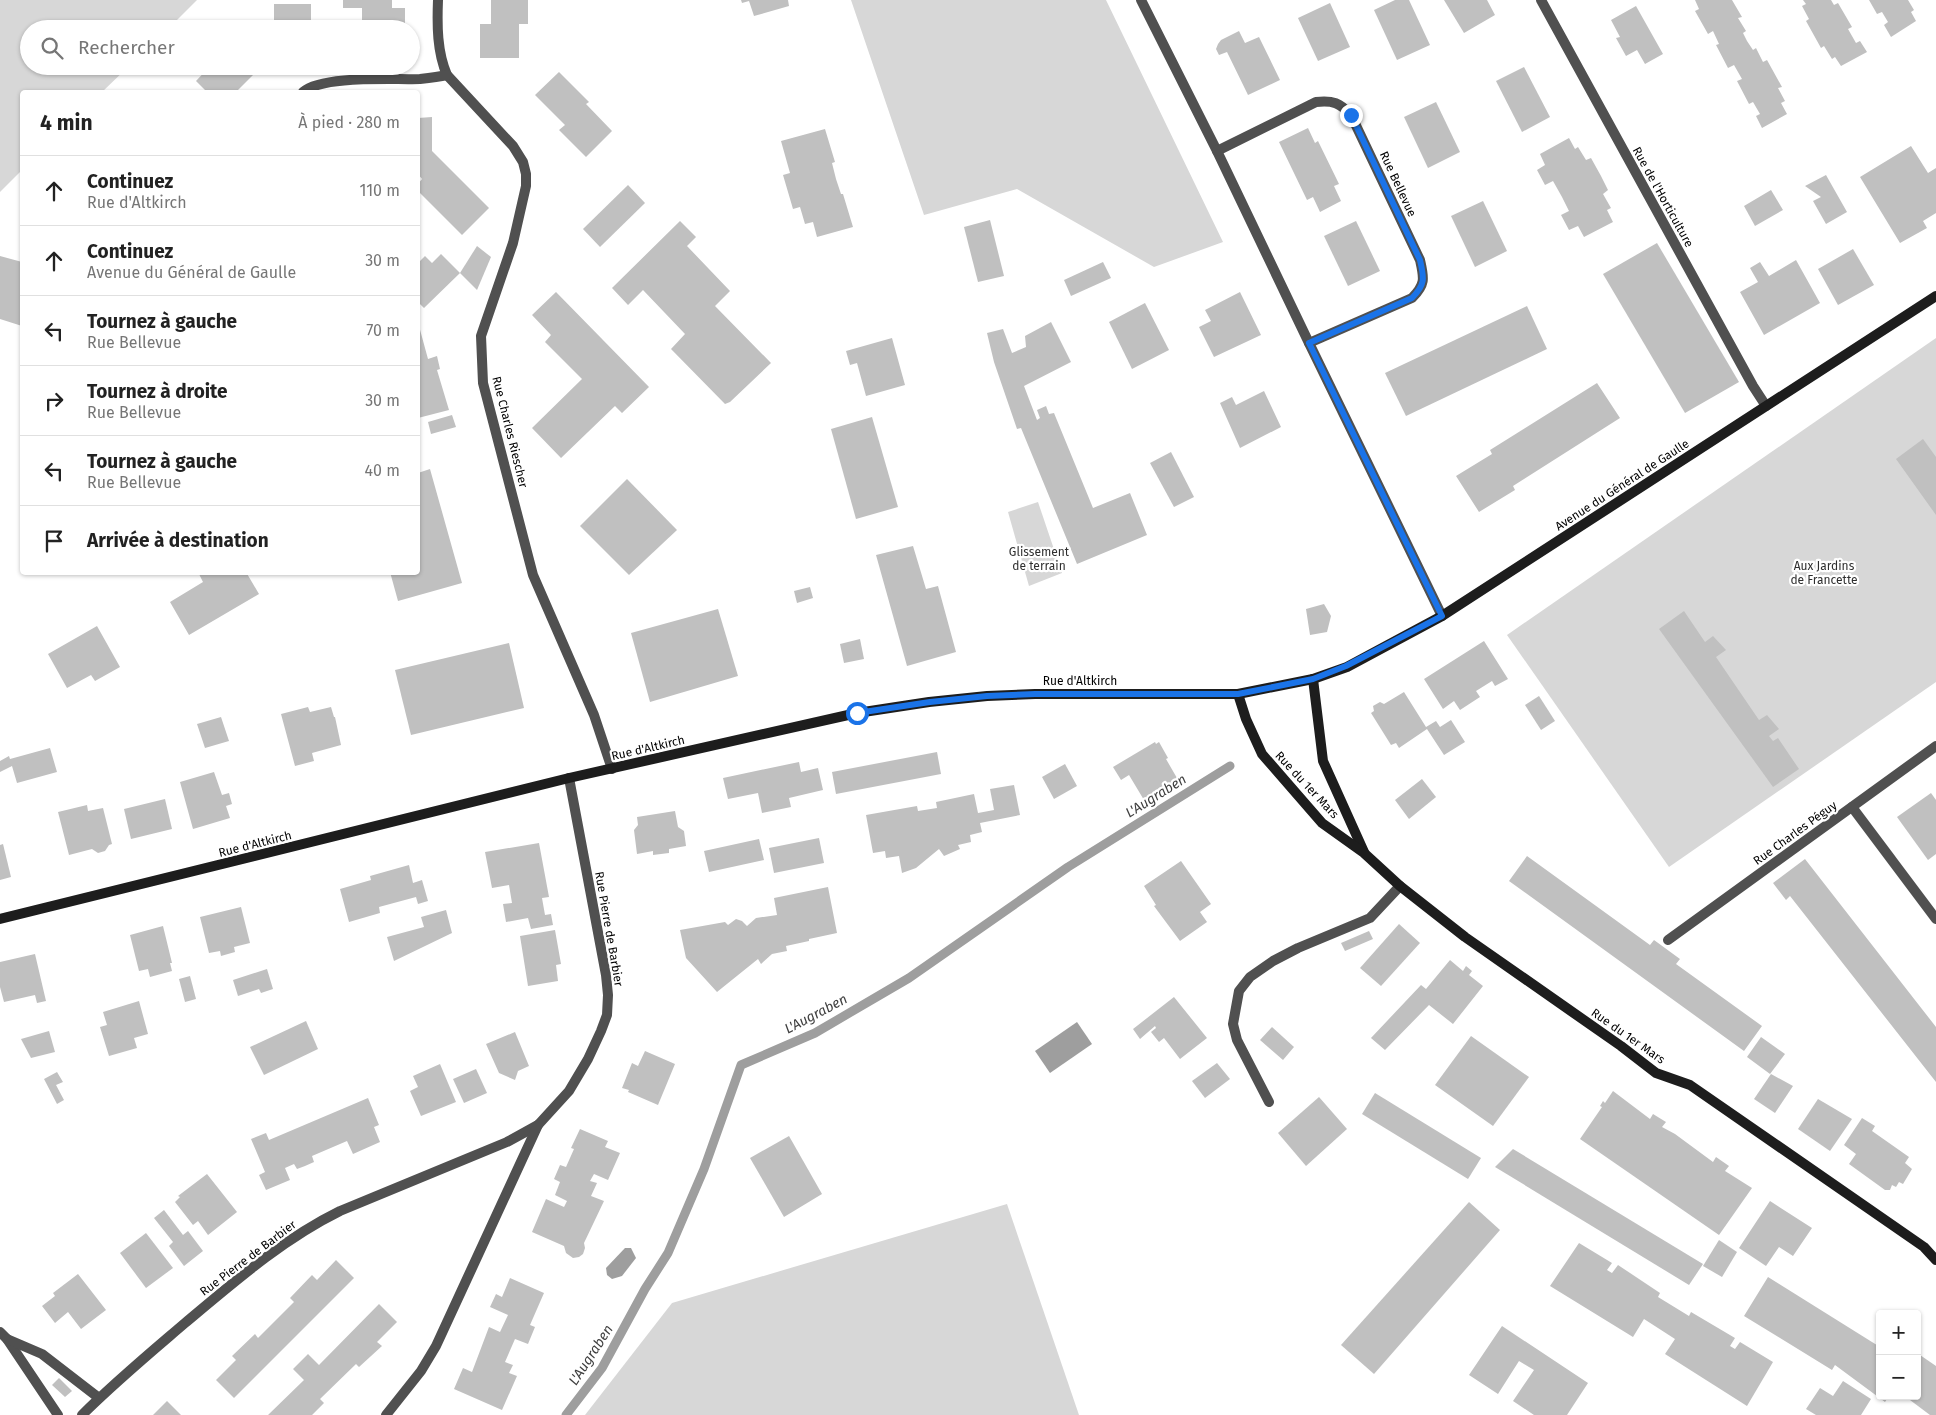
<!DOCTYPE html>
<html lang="fr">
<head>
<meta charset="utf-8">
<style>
	body { margin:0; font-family:"Fira Sans",sans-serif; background:#f2f2f2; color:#222 }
	.controls { position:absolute; right:15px; bottom:15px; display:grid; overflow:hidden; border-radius:5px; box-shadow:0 1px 4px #0004 }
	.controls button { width:45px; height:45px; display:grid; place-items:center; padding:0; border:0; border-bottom:1px solid #e0e0e0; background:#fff; color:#222; font:25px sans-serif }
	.stop { position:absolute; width:15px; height:15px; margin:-11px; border:4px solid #1a73e8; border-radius:50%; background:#fff }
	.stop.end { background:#1a73e8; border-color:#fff; box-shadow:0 1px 5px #0008 }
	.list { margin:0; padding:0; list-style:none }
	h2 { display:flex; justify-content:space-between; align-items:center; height:65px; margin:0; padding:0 20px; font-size:21px }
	h2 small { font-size:16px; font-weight:400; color:#767676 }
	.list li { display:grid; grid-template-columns:32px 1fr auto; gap:15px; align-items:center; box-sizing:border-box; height:70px; padding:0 20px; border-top:1px solid #e0e0e0 }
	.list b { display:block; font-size:19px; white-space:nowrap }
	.list p { margin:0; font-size:16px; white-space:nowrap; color:#767676 }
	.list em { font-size:16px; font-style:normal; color:#767676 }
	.icon { flex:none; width:28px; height:28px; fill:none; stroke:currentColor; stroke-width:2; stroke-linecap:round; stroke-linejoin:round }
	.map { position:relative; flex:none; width:1936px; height:1415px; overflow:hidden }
	.search { position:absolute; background:#fff; box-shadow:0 1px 4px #0004; left:20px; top:20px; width:400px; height:55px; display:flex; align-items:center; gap:12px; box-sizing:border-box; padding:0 18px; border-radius:28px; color:#767676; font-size:19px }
	.panel { position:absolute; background:#fff; box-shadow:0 1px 4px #0004; left:20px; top:90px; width:400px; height:485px; border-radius:5px }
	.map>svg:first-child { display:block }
	.green { fill:#d7d7d7 }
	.water { fill:#9e9e9e }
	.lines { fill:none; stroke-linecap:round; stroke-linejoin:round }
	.stream { stroke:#9e9e9e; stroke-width:9 }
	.building { fill:#c0c0c0 }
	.minor { stroke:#505050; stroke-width:10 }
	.secondary { stroke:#1d1d1d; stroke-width:10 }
	.route { stroke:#1a73e8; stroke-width:6 }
	.labels { text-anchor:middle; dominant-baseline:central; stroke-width:4.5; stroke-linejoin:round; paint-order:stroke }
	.street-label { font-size:12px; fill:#000; stroke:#fff }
	.park-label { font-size:12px; fill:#2e2e2e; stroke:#fff }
	.water-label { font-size:14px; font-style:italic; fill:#3f3f3f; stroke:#fff }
</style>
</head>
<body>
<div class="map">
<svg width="1936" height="1415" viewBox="0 0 1936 1415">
	<rect width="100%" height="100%" fill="#fff"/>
	<!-- green -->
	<g class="green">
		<path d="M0 0H197L168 29H29V66H129L102 92H22V170L0 192Z"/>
		<path d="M851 0H1106L1223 242 1154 267 1017 189 924 215Z"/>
		<path d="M1936 338V682L1669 867 1507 635Z"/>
		<path d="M1038 502 1062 573 1029 586 1008 512Z"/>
		<path d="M1007 1204 1079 1415H585L672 1303Z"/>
	</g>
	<!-- water -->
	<g class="water">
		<path d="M1077 1022 1092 1044 1050 1073 1035 1051Z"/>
		<path d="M625 1248H631L636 1258 622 1276 612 1279 607 1275 606 1268Z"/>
	</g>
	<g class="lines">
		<!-- stream -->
		<path class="stream" d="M566 1415 602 1368 645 1289 668 1253 704 1169 741 1065 815 1033 909 978 1068 867 1230 766"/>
	</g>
	<!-- building -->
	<g class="building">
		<path d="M343 0H392V8H405V29H362V8H343Z"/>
		<path d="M491 0H528V24H519V58H480V24H491Z"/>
		<path d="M741 0H788L789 6 754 16 749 1 742 3Z"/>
		<path d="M1395 0H1409L1430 45 1397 60 1374 10Z"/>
		<path d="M1444 0H1487L1495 15 1464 33Z"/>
		<path d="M1695 0H1732L1742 17 1738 18 1746 31 1743 33 1747 41 1753 50 1756 48 1763 62 1767 60 1782 87 1778 88 1785 101 1781 103 1787 114 1762 128 1756 116 1760 114 1753 102 1749 104 1737 81 1742 79 1734 65 1728 68 1716 45 1719 44 1713 31 1708 34 1695 11 1699 9Z"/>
		<path d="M1803 0H1831L1834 5 1838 3 1852 27 1848 29 1856 43 1860 41 1867 52 1841 66 1835 57 1832 59 1824 46 1821 48 1806 21 1809 19 1802 6 1806 4Z"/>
		<path d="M1869 0H1908L1914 10 1911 12 1916 21 1891 37 1884 25 1888 22 1882 12 1877 14Z"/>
		<path d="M1330 3 1350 47 1318 61 1298 18Z"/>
		<rect x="274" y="4" width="37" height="25"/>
		<path d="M1636 6 1663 54 1645 64 1637 50 1626 56 1616 38 1620 37 1611 20Z"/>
		<path d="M1239 31 1245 43 1259 37 1280 80 1248 95 1227 52 1219 55 1216 49 1218 44 1221 40Z"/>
		<path d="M210 66H245L254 74 236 92H207L196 81Z"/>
		<path d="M1524 67 1550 117 1522 132 1496 81Z"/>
		<path d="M559 72 589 102 586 104 612 131 586 157 559 130 565 125 535 95Z"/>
		<path d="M1436 102 1460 152 1428 168 1404 117Z"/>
		<path d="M432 117V151L489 208 462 235 418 191V184L422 179 418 174V118Z"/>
		<path d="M1308 128 1315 143 1318 141 1339 184 1334 186 1341 201 1320 212 1313 197 1307 200 1279 142Z"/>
		<path d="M825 129 835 162 832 163 836 179 841 194H843L853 227 817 237 813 222 805 224 800 207 793 209 783 175 790 173 781 141Z"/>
		<path d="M1569 138 1575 149 1578 147 1586 160 1591 158 1601 176 1608 190 1603 194 1611 208 1607 210 1613 222 1584 237 1578 226 1569 230 1561 215 1569 211 1562 197 1553 181 1545 185 1537 170 1545 165 1540 154Z"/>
		<path d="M1911 146 1928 173 1936 168V213L1923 221 1927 228 1900 243 1860 177Z"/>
		<path d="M1826 175 1847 212 1826 224 1813 201 1821 197 1805 186Z"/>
		<path d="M628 185 645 203 600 247 583 229Z"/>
		<path d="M1771 190 1783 210 1755 226 1744 206Z"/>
		<path d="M1483 201 1507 251 1475 267 1451 216Z"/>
		<path d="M990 220 1004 276 978 282 964 227Z"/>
		<path d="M680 221 696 237 687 246 730 291 715 306 771 363 730 402 725 404 671 349 685 334 643 290 628 305 612 288Z"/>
		<path d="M1356 221 1380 271 1348 286 1324 236Z"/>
		<path d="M1657 243 1739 382 1685 413 1603 274Z"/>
		<path d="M477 246 491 257 477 290 460 273Z"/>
		<path d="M1853 249 1874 285 1838 305 1818 269Z"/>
		<path d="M441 254 460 273 424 308 418 302V263L425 256 432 263Z"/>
		<path d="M0 256 22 262V326L0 319Z"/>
		<path d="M1796 260 1820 303 1764 335 1740 292 1758 282 1750 268 1760 262 1769 276Z"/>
		<path d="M1103 262 1111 278 1071 296 1064 280Z"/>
		<path d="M556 292 649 387 622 413 615 406 561 458 532 428 582 379 545 342 551 335 532 315Z"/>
		<path d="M1240 292 1261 335 1214 357 1199 327 1211 321 1205 310Z"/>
		<path d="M1145 303 1169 350 1132 369 1109 322Z"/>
		<path d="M1527 306 1547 349 1406 416 1385 373Z"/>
		<path d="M1051 322 1071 362 1024 386 1037 420 1040 418 1037 410 1046 406 1049 414 1054 413 1093 508 1130 493 1147 535 1077 564 1021 428 1017 429 994 362 987 333 1003 329 1012 353 1026 347 1025 336Z"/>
		<path d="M419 326 428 359 437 356 440 369 437 370 449 410 418 418V327Z"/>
		<path d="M892 338 905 385 866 396 857 363 850 365 846 351Z"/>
		<path d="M1597 383 1620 418 1513 486 1515 490 1479 512 1456 476 1492 454 1490 450Z"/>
		<path d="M1264 391 1281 427 1240 448 1220 403 1232 397 1236 405Z"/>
		<path d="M452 415 456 427 431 434 428 422Z"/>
		<path d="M872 417 898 507 856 519 831 429Z"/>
		<path d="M1923 439 1936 457V515L1896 459Z"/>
		<path d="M1171 452 1194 497 1174 507 1150 463Z"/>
		<path d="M430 469 462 583 398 601 390 572H418V473Z"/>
		<path d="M627 479 677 530 629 575 580 526Z"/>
		<path d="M913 546 926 589 938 586 956 652 907 666 876 555Z"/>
		<path d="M198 572H246L259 594 189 635 170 602 203 582Z"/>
		<path d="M810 587 813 598 797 603 794 591Z"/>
		<path d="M1324 604 1331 616 1327 632 1310 635 1306 609Z"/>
		<path d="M718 609 738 676 650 702 631 633Z"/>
		<path d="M1684 611 1705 642 1713 636 1726 650 1716 657 1759 720 1767 715 1779 729 1769 736 1773 741 1778 738 1799 769 1773 787 1659 629Z"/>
		<path d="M97 626 120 667 95 681 91 675 67 688 48 654Z"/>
		<path d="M860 639 864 659 844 663 840 644Z"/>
		<path d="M1484 641 1508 679 1495 686 1492 681 1476 691 1480 697 1460 710 1454 701 1443 709 1424 679Z"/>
		<path d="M509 643 524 708 411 735 395 670Z"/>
		<path d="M1404 692 1426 727 1436 721 1440 727 1451 720 1465 742 1444 755 1427 729 1399 748 1396 743 1391 745 1371 713 1374 711 1373 706 1380 702 1384 704Z"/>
		<path d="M1539 696 1555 721 1541 730 1525 705Z"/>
		<path d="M308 707 310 712 331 707 334 717H335L341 745 312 753 314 761 295 766 281 714Z"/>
		<path d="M221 717 229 741 205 748 197 724Z"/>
		<path d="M1155 742 1156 744 1159 742 1168 758 1166 759 1181 785 1147 805 1129 775 1121 780 1113 767Z"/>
		<path d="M50 748 57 772 17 783 12 766 0 772V761L9 756 10 759Z"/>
		<path d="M937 752 941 774 836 794 832 772Z"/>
		<path d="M799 762 801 772 818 768 823 790 789 798 791 807 762 813 758 793 728 799 723 778Z"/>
		<path d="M1065 764 1077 786 1054 799 1042 777Z"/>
		<path d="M214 772 222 795 229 793 232 804 226 806 230 818 193 829 180 782Z"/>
		<path d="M1422 779 1436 797 1409 819 1395 800Z"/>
		<path d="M1014 785 1020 815 980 823 982 832 970 835 971 842 958 845 960 849 944 856 939 849 916 868 902 873 899 856 886 858 885 851 873 853 866 815 917 806 918 811 937 808 936 802 974 794 978 813 994 810 990 789Z"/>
		<path d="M1931 793 1936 800V854L1928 860 1897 817Z"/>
		<path d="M165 799 172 829 131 839 124 809Z"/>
		<path d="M87 805 88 811 103 808 112 844 109 845 105 851 98 853 92 849 69 855 58 812Z"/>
		<path d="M675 811 678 827 684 831 686 846 669 849V853L653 855V851L637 854 634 830 638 825 637 817Z"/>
		<path d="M819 838 824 863 774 873 769 848Z"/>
		<path d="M759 839 764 860 709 872 704 851Z"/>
		<path d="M539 843 549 897 542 898 545 915 551 914 553 925 531 929 528 918 506 922 503 904 512 903 509 885 492 888 485 852Z"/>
		<path d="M3 844 11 877 0 880V845Z"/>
		<path d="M1527 856 1650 945 1654 940 1680 959 1676 964 1762 1026 1744 1051 1509 881Z"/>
		<path d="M1805 859 1936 1027V1082L1790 896 1786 900 1773 883Z"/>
		<path d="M1181 861 1211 904 1200 912 1207 922 1180 941 1154 906 1156 905 1144 886Z"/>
		<path d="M409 865 413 883 422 880 428 901 418 904 416 897 379 907 380 913 349 922 340 889 371 880 370 876Z"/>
		<path d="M828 887 837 933 809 939V941L786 946 787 951 772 954 761 964 758 959 717 992 686 958 680 930 725 922 728 925 736 919 742 921 747 926 756 918 777 915 774 898Z"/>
		<path d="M241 907 250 943 234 947 235 952 221 956 220 951 209 953 200 917Z"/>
		<path d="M446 910 452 933 394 961 387 937 424 927 421 917Z"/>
		<path d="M1399 924 1420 943 1381 986 1360 968Z"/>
		<path d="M163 926 172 963H170L172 971 150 977 148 969 139 971 130 935Z"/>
		<path d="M555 930 561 964 556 965 558 981 528 986 520 936Z"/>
		<path d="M1369 931 1373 939 1345 951 1341 943Z"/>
		<path d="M35 954 46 1001 37 1003 35 995 4 1002 0 987V962Z"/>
		<path d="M1450 960 1463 971 1466 966 1472 971 1469 975 1483 986 1453 1024 1429 1005 1385 1050 1371 1038 1421 985 1426 989Z"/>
		<path d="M267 969 273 989 261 993 259 989 238 996 233 980Z"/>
		<path d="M190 976 196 999 185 1002 179 979Z"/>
		<path d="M1174 997 1207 1038 1180 1059 1164 1038 1159 1042 1151 1032 1156 1028 1155 1026 1140 1039 1133 1029Z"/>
		<path d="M139 1001 148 1034 134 1038 137 1048 109 1056 100 1027 107 1025 103 1012Z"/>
		<path d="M306 1021 318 1049 264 1075 250 1047Z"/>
		<path d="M1272 1027 1294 1047 1283 1060 1260 1040Z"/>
		<path d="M49 1031 55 1052 31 1058 21 1039Z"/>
		<path d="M515 1032 529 1066 518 1071 515 1080 499 1073 486 1044Z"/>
		<path d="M1471 1036 1529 1077 1493 1126 1435 1085Z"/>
		<path d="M1761 1037 1785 1054 1770 1074 1747 1057Z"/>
		<path d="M645 1051 675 1064 658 1105 628 1092 629 1090 622 1088 632 1063 638 1066Z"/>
		<path d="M1217 1063 1230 1079 1205 1098 1192 1081Z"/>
		<path d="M440 1064 456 1102 421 1116 410 1091 418 1087 413 1076Z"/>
		<path d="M476 1069 487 1093 464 1103 453 1079Z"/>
		<path d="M57 1072 63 1082 56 1085 64 1100 57 1104 44 1079Z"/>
		<path d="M1771 1074 1793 1086 1775 1113 1754 1099Z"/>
		<path d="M1613 1091 1650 1119 1653 1114 1666 1122 1662 1127 1675 1134 1713 1162 1716 1157 1729 1166 1725 1171 1752 1188 1719 1235 1580 1139 1602 1107 1600 1106 1603 1101 1605 1103Z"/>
		<path d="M1375 1093 1481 1158 1468 1179 1362 1114Z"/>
		<path d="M1319 1097 1347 1129 1306 1166 1278 1133Z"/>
		<path d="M368 1098 379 1125 374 1127 380 1142 353 1154 347 1141 312 1156 314 1162 305 1166 297 1169 294 1164 285 1168 290 1180 266 1190 259 1175 265 1172 251 1139 266 1133 269 1140Z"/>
		<path d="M1818 1099 1852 1119 1830 1151 1798 1129Z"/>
		<path d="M1862 1118 1875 1126 1872 1131 1909 1157 1905 1163 1912 1169 1903 1184 1899 1182 1896 1187 1892 1185 1890 1190H1885L1849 1164 1856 1154 1844 1145Z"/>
		<path d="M580 1129 608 1141 605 1147 620 1153 608 1180 594 1174 590 1181 597 1183 591 1196 604 1201 584 1243 585 1248 583 1254 579 1257 573 1258 566 1253 564 1246 532 1232 546 1199 564 1207 567 1201 555 1195 560 1182 554 1179 560 1165 566 1167 574 1149 571 1148Z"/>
		<path d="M789 1136 822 1194 784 1217 750 1158Z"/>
		<path d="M1513 1149 1703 1264 1689 1285 1495 1167Z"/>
		<path d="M207 1174 237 1212 208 1235 198 1221 193 1225 175 1202 180 1197 178 1196Z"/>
		<path d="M1770 1201 1812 1228 1793 1256 1779 1247 1766 1266 1739 1248Z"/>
		<path d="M1469 1202 1500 1230 1374 1374 1341 1345Z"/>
		<path d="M164 1210 183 1235 188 1231 203 1251 184 1266 169 1246 173 1242 154 1218Z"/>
		<path d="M146 1233 173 1268 146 1288 120 1253Z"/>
		<path d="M1719 1240 1737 1252 1722 1277 1703 1266Z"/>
		<path d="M1579 1243 1612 1263 1607 1270 1612 1273 1618 1265 1660 1293 1658 1297 1689 1316 1691 1312 1735 1338 1730 1346 1735 1349 1740 1342 1773 1362 1747 1406 1665 1354 1675 1339 1644 1319 1633 1337 1550 1286Z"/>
		<path d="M336 1260 354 1278 234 1398 216 1380 236 1360 232 1356 255 1334 258 1338 294 1302 290 1298 312 1275 317 1280Z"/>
		<path d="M78 1274 106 1310 81 1329 68 1312 55 1323 42 1306 55 1296 53 1293Z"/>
		<path d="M1768 1277 1880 1347V1396H1889L1885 1402 1835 1365 1832 1370 1744 1316Z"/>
		<path d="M510 1278 544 1293 530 1325 535 1327 528 1344 515 1339 505 1362 513 1365 509 1373 517 1376 502 1410 454 1389 463 1368 472 1372 489 1327 500 1332 508 1315 490 1307 496 1294 502 1297Z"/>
		<path d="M379 1304 397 1322 377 1342 382 1346 359 1367 356 1364 320 1399 324 1403 312 1415H268L304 1380 293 1369 308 1354 319 1365Z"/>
		<path d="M1502 1326 1588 1383 1567 1415H1534L1513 1401 1534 1370 1519 1361 1498 1394 1469 1375Z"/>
		<path d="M1920 1355 1936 1366V1415H1930L1910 1400 1913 1396H1917V1390L1920 1386 1917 1384V1359Z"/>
		<path d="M59 1378 72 1391 65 1397 52 1385Z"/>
		<path d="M1843 1381 1871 1399 1861 1415H1816L1806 1409 1820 1388 1833 1396Z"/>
		<path d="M167 1401 181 1415H153Z"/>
	</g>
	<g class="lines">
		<!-- minor -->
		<g class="minor">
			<path d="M438 0C437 25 437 52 447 75L513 146 523 162 526 174V186L513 243 481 336 483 383 533 575 594 715 612 769"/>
			<path d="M1141 0 1217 151 1309 343 1442 616"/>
			<path d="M1541 0 1753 386 1766 406"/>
			<path d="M303 92C322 75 393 80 420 79 429 78 438 77 447 75"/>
			<path d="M1217 151 1316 102C1333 100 1340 103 1351 115L1420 260C1424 278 1426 284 1412 298L1309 343"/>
			<path d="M1852 807 1936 919"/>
			<path d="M1668 940 1936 746"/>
			<path d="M1269 1102 1237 1040 1233 1024 1239 991 1250 977 1273 961 1298 948 1370 918 1400 886"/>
			<path d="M0 1332 7 1339 58 1415"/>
			<path d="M7 1339 42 1354 99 1398"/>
			<path d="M82 1415C115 1382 150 1353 185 1323 234 1282 283 1239 340 1211L507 1142 538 1125"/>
			<path d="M386 1415 421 1371 436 1346 538 1125 569 1091 588 1059 601 1031 607 1015 608 995 606 975 569 778"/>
		</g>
		<!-- secondary -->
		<g class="secondary">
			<path d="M1313 679 1323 761 1364 852"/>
			<path d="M1238 694 1246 719 1262 754 1322 823 1364 853 1400 886 1465 937 1621 1046 1656 1073 1690 1085 1924 1247 1936 1260"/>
			<path d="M0 919 569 778 857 713 929 702 987 696 1035 694H1238L1313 679 1347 667 1442 616 1936 296"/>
		</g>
	</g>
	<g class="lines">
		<!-- route -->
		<path class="route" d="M857 713 930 702 987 696 1035 694H1238L1313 679 1346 666 1442 616 1309 343 1412 298C1426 284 1424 278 1420 260L1351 115"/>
	</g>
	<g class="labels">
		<!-- street labels -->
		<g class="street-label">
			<text transform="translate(1398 184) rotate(65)">Rue Bellevue</text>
			<text transform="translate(1663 197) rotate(61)">Rue de l'Horticulture</text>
			<text transform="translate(510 432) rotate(76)">Rue Charles Riescher</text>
			<text transform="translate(1622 485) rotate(-33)">Avenue du Général de Gaulle</text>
			<text x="1080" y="681">Rue d'Altkirch</text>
			<text transform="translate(648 748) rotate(-13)">Rue d'Altkirch</text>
			<text transform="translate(1307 785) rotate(47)">Rue du 1er Mars</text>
			<text transform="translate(1795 833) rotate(-36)">Rue Charles Péguy</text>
			<text transform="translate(255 844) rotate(-14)">Rue d'Altkirch</text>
			<text transform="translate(609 929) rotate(80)">Rue Pierre de Barbier</text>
			<text transform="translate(1628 1036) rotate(35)">Rue du 1er Mars</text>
			<text transform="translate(248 1258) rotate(-37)">Rue Pierre de Barbier</text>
		</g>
		<!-- park labels -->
		<g class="park-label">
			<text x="1039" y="552">Glissement<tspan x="1039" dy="14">de terrain</tspan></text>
			<text x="1824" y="566">Aux Jardins<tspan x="1824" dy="14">de Francette</tspan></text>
		</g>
		<!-- water labels -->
		<g class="water-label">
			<text transform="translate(1156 796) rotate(-32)">L'Augraben</text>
			<text transform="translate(816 1014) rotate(-28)">L'Augraben</text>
			<text transform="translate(591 1355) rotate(-57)">L'Augraben</text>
		</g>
	</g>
</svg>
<div class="controls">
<button>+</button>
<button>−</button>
</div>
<div class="stop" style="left:857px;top:713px"></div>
<div class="stop end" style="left:1351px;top:115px"></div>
<div class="search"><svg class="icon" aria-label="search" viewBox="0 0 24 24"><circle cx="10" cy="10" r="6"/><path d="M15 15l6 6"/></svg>Rechercher</div>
<section class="panel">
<h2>4 min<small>À pied · 280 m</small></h2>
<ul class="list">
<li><svg class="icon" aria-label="ahead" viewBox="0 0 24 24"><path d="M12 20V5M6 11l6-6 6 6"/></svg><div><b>Continuez</b><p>Rue d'Altkirch</p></div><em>110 m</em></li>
<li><svg class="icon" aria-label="ahead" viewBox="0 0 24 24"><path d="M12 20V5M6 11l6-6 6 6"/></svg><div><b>Continuez</b><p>Avenue du Général de Gaulle</p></div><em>30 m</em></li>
<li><svg class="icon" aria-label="left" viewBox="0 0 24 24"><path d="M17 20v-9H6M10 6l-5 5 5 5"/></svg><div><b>Tournez à gauche</b><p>Rue Bellevue</p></div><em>70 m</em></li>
<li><svg class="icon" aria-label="right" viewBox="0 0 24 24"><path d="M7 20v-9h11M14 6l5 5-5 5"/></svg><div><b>Tournez à droite</b><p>Rue Bellevue</p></div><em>30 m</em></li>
<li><svg class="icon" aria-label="left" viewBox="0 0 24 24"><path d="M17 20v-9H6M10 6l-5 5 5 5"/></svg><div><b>Tournez à gauche</b><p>Rue Bellevue</p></div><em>40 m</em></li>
<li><svg class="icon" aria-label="arrive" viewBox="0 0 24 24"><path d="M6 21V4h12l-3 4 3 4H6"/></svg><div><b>Arrivée à destination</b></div></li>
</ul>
</section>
</div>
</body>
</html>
